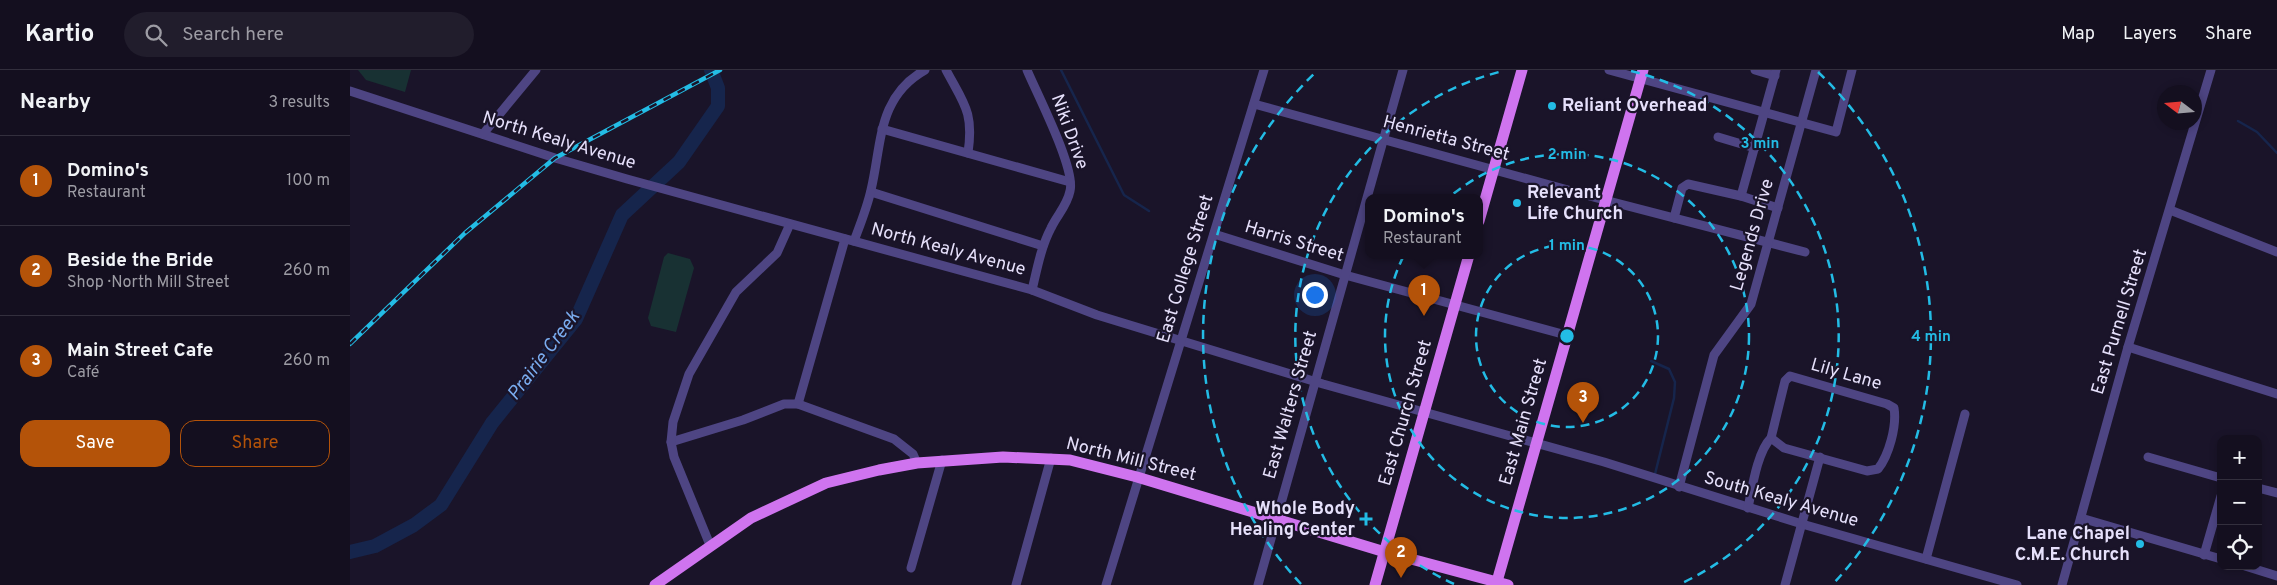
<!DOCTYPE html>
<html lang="en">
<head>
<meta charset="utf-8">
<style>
	body { margin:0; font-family:Overpass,sans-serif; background:#211d2c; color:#f1f3f6 }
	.controls { position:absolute; right:15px; bottom:15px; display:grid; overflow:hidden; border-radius:10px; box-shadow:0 2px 8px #0003 }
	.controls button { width:45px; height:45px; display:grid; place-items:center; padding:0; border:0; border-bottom:1px solid #332f3d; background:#140f1f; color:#f1f3f6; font:25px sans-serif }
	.compass { position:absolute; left:1807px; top:15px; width:45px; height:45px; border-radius:50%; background:#140f1f; box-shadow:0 2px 8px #0003; rotate:286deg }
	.you { position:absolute; left:964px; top:224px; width:18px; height:18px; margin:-12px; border:4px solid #fff; border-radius:50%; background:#1a73e8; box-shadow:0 0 0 8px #1a73e833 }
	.badge { display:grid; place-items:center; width:32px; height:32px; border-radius:50%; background:#b45309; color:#fff; font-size:16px; font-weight:700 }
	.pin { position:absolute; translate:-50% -41px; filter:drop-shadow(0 1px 2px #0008) }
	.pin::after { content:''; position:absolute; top:26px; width:18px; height:15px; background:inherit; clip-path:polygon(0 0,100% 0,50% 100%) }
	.popup { position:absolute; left:1015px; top:124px; width:118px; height:65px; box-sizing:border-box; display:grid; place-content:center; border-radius:10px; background:#140f1f; filter:drop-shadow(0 1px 4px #0005); font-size:16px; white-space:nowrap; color:#9d9ca4 }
	.popup b { font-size:19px; color:#f1f3f6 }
	.popup::after { content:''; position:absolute; left:50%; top:100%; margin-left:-10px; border:10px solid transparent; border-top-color:#140f1f }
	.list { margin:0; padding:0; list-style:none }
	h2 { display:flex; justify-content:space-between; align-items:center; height:65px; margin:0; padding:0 20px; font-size:21px }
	h2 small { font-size:16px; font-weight:400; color:#9d9ca4 }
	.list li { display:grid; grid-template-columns:32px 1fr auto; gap:15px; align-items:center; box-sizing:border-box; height:90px; padding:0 20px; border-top:1px solid #332f3d }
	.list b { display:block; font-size:19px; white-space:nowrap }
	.list p { margin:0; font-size:16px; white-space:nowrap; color:#9d9ca4 }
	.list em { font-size:16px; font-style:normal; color:#9d9ca4 }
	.actions { display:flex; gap:10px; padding:15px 20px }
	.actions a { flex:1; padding:11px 0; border:1px solid #b45309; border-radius:15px; text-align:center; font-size:18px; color:#b45309 }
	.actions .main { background:#b45309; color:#fff }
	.icon { flex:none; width:28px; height:28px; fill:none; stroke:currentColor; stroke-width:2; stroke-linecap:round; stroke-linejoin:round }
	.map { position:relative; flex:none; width:1927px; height:515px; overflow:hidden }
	header { display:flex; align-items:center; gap:30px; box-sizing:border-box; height:70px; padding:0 25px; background:#140f1f; border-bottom:1px solid #332f3d }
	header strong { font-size:24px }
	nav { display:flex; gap:28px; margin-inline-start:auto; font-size:18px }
	.search { width:350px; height:45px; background:#211d2c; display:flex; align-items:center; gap:12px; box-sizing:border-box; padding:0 18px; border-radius:28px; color:#9d9ca4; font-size:19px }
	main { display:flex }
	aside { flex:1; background:#140f1f }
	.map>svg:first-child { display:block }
	.green { fill:#183133 }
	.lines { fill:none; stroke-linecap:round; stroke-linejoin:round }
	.stream { stroke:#16254c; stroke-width:2.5 }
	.river { stroke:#16254c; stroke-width:14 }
	.minor { stroke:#4e4583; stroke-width:9 }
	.major { stroke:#cf74ef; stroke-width:11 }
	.rail-casing { stroke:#23bce5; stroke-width:4.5 }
	.rail { stroke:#1a1429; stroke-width:2.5; stroke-dasharray:8; stroke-linecap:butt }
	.ring { fill:none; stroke:#23bce5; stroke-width:2.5; stroke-dasharray:9 6 }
	.poi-dot { fill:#23bce5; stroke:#1a1429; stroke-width:2 }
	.labels { text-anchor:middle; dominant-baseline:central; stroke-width:4.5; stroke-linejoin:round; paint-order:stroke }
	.poi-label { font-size:18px; font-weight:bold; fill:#e6e0fb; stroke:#1a1429; text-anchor:start }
	.street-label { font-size:18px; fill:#e6e0fb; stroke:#1a1429 }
	.water-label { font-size:19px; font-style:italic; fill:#7aacef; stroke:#1a1429 }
	.centre { fill:#23bce5; stroke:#1a1429; stroke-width:2.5 }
	.ring-label { font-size:15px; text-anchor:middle; font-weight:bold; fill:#23bce5; stroke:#1a1429; stroke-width:4.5; stroke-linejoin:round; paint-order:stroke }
</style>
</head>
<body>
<header>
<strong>Kartio</strong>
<div class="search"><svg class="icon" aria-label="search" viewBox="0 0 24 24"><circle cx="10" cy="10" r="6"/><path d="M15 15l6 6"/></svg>Search here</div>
<nav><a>Map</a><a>Layers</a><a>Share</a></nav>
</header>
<main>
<aside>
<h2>Nearby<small>3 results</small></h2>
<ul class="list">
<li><span class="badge">1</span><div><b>Domino's</b><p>Restaurant</p></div><em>100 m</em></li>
<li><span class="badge">2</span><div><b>Beside the Bride</b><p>Shop · North Mill Street</p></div><em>260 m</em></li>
<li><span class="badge">3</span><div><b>Main Street Cafe</b><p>Café</p></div><em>260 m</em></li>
</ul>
<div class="actions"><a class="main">Save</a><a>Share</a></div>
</aside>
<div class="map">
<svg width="1927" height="515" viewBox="0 0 1927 515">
	<rect width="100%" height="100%" fill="#1a1429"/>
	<!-- green -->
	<g class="green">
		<path d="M8 0H61L55 22 16 10Z"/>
		<path d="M318 183 340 189 344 198 326 262 301 256 298 248 314 187Z"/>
	</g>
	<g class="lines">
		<!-- stream -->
		<g class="stream">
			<path d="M711 0 774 125 799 141"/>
			<path d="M1888 51 1907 62 1927 83"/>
			<path d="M1301 291 1319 299 1325 312 1324 328 1305 404"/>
		</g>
		<!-- river -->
		<path class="river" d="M0 482 25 476 64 455 91 435 142 353 226 249 272 145 329 92 368 36V18L361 0"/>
		<!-- minor -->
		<g class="minor">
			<path d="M596 0C614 34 624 42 618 83"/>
			<path d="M677 0C687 24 726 99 720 121 717 136 707 145 701 158 691 177 687 199 682 220"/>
			<path d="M1259 0 1486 62 1502 0"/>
			<path d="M1405 0 1425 6"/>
			<path d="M0 21 205 88 277 109 682 220 747 245 973 314 1254 392 1452 454 1667 515"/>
			<path d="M904 34 1247 128 1455 182"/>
			<path d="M532 59 720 112"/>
			<path d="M133 64 186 0"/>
			<path d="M1368 67 1405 78"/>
			<path d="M521 122 693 176"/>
			<path d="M1391 126 1428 138"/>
			<path d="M1820 140 1927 182"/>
			<path d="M1324 148 1332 118 1338 114 1391 126 1426 0"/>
			<path d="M864 164 995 205 1216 265"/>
			<path d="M504 171C510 155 517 138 521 120 532 74 527 27 575 0"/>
			<path d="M1778 277 1927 324"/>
			<path d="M448 334 495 169"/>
			<path d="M321 372 393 350 434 334H448L544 369 563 384 567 393"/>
			<path d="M1798 387 1871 408"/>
			<path d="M1329 417 1364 285 1401 234 1466 0"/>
			<path d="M1908 418 1927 423"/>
			<path d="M1398 438C1402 419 1407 382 1421 368L1435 311 1440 306 1537 334 1544 338C1547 356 1539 385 1528 399L1517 401 1434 378 1421 368"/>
			<path d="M1731 448 1871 489"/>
			<path d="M360 475 324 387 321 372 323 352 339 304 386 222 427 183 440 154"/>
			<path d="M1854 485 1871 426"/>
			<path d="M1576 489 1615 344"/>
			<path d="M1895 496 1927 506"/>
			<path d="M561 498 592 390"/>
			<path d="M666 515 701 388"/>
			<path d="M756 515 914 0"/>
			<path d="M908 515 1053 0"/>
			<path d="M1435 515 1470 387"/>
			<path d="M1712 515 1778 277 1861 0"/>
		</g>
		<!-- major -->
		<g class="major">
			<path d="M1129 151 1172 0"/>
			<path d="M305 515 401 448 476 413 529 400 567 393 653 387 720 390 787 407 1035 482 1158 515"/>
			<path d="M1025 515 1119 185"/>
			<path d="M1146 515 1293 0"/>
		</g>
		<defs>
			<path id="rail" d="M0 274 115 163 205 88 370 0"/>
		</defs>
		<!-- rail casing -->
		<use href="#rail" class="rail-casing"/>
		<!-- rail -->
		<use href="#rail" class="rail"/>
	</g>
	<!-- distance rings -->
	<g class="ring">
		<circle cx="1217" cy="266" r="91"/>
		<circle cx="1217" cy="266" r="182"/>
		<path d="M1104 514A273 273 0 0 1 1153 1M1281 1A273 273 0 0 1 1330 514"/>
		<path d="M951 514A364 364 0 0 1 966 2M1468 2A364 364 0 0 1 1483 514"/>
	</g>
	<!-- markers -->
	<g class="poi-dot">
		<circle cx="1202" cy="36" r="5"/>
		<circle cx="1167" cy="133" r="5"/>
		<path d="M1013.5 441.5h5v5h5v5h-5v5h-5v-5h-5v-5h5z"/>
		<circle cx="1790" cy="474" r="5"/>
	</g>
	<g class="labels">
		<!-- poi labels -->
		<g class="poi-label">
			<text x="1212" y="36">Reliant Overhead</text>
			<text x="1177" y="123">Relevant<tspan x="1177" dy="21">Life Church</tspan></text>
			<text x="1005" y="439" text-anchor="end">Whole Body<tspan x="1005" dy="21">Healing Center</tspan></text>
			<text x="1780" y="464" text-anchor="end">Lane Chapel<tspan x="1780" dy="21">C.M.E. Church</tspan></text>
		</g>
		<!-- street labels -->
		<g class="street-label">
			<text transform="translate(719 62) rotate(70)">Niki Drive</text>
			<text transform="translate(1096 69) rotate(15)">Henrietta Street</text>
			<text transform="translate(209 71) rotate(17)">North Kealy Avenue</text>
			<text transform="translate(1403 165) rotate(-74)">Legends Drive</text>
			<text transform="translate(944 172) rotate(17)">Harris Street</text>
			<text transform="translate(598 180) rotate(15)">North Kealy Avenue</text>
			<text transform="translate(836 199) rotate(-73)">East College Street</text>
			<text transform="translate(1770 252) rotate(-73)">East Purnell Street</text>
			<text transform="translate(1496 305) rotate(16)">Lily Lane</text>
			<text transform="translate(941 335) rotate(-74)">East Walters Street</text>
			<text transform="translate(1056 343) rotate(-74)">East Church Street</text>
			<text transform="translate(1174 352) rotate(-74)">East Main Street</text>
			<text transform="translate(781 390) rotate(14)">North Mill Street</text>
			<text transform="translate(1431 430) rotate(16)">South Kealy Avenue</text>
		</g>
		<!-- water labels -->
		<g class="water-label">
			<text transform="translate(194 286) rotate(-53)">Prairie Creek</text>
		</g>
	</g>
	<circle cx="1217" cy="266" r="8" class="centre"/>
	<g class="ring-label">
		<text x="1410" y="78">3 min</text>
		<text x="1217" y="89">2 min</text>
		<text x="1217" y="180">1 min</text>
		<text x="1581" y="271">4 min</text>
	</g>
</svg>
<div class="controls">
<button>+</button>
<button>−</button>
<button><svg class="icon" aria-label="locate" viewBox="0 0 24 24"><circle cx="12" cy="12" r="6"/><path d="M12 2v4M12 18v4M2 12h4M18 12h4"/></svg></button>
</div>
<svg class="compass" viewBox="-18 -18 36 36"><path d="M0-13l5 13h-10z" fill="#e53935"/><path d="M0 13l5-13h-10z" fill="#9d9ca4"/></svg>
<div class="you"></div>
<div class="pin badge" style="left:1074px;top:246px">1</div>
<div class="popup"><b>Domino's</b>Restaurant</div>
<div class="pin badge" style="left:1051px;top:508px">2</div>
<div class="pin badge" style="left:1233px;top:353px">3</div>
</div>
</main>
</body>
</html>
